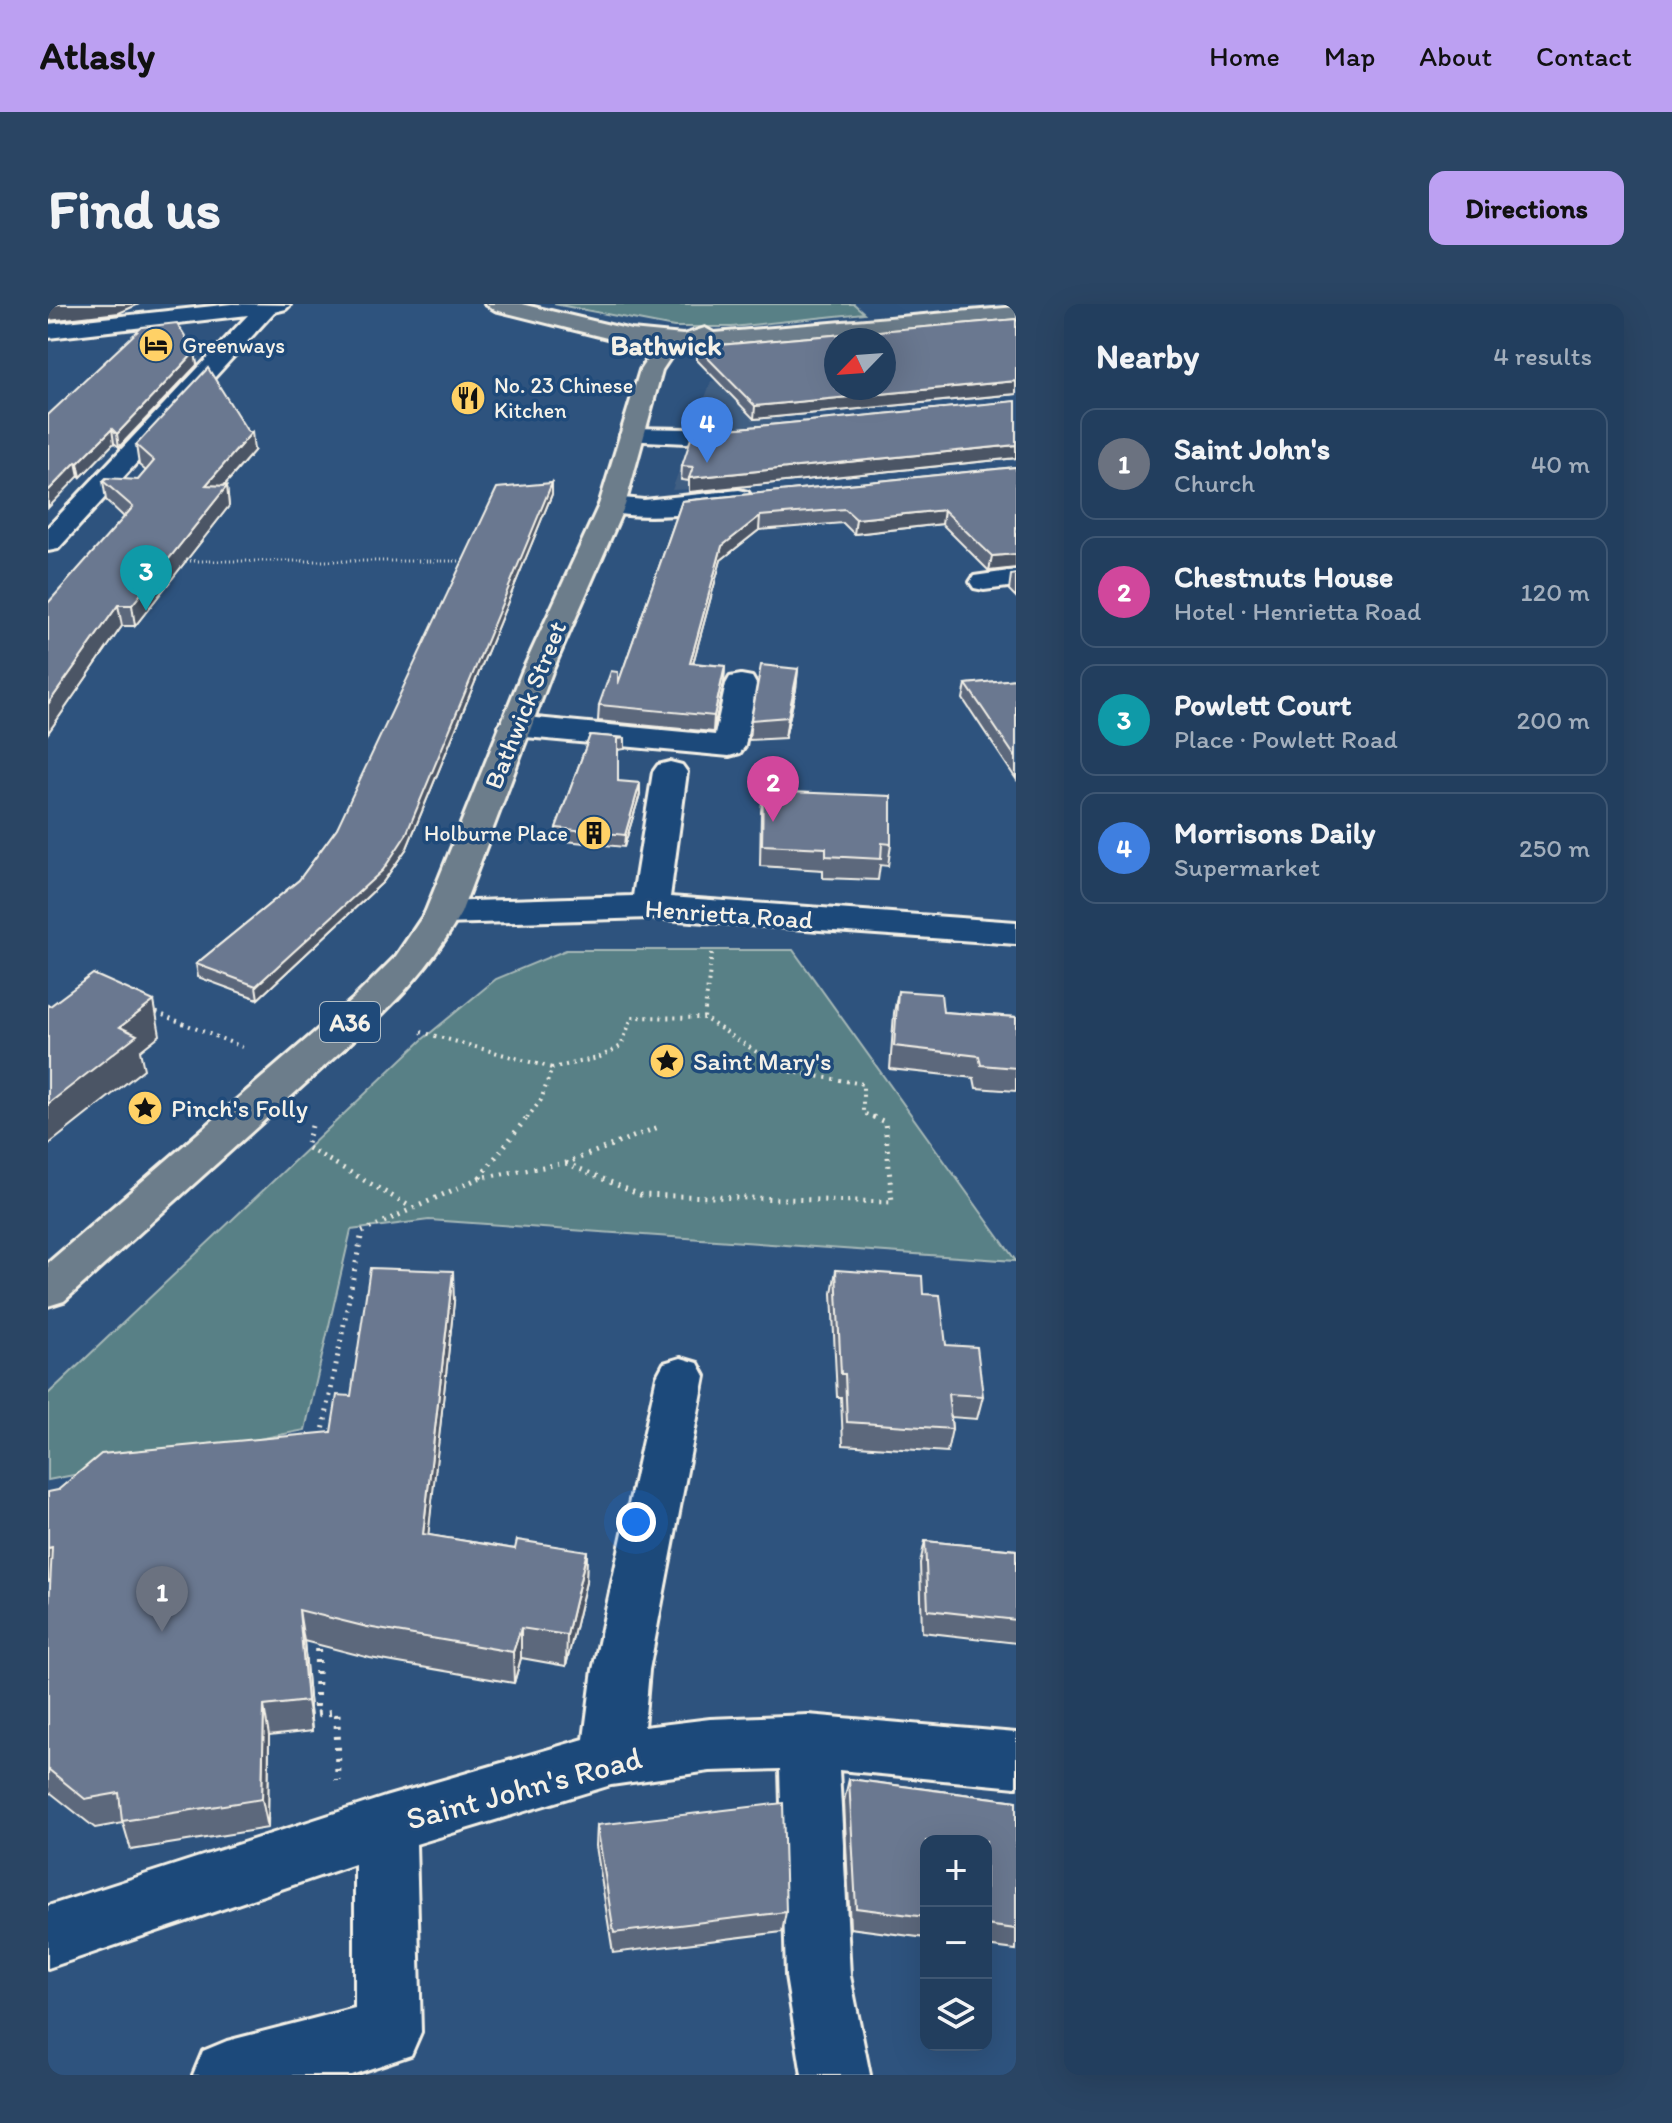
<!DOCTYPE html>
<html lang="en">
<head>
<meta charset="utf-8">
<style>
	body { margin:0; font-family:Itim,sans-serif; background:#2a4564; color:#f1f3f6 }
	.controls { position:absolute; right:24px; bottom:24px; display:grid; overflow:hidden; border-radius:16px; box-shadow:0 8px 32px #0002 }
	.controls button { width:72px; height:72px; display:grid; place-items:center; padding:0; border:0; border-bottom:2px solid #3f5773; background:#223e5e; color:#f1f3f6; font:40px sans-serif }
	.compass { position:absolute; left:776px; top:24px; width:72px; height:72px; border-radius:50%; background:#223e5e; box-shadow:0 8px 32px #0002; rotate:245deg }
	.you { position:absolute; left:588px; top:1218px; width:28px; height:28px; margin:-20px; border:6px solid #fff; border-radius:50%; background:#1a73e8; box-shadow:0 0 0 12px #1a73e833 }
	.badge { display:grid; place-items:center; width:52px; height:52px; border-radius:50%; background:#bca0f2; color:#fff; font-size:26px; font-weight:700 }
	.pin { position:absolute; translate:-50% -66px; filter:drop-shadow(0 2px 4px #0008) }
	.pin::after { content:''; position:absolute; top:42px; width:28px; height:24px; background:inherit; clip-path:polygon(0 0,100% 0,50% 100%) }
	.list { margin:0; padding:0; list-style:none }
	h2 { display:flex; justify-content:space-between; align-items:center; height:104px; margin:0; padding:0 32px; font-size:34px }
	h2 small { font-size:26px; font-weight:400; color:#a2aebc }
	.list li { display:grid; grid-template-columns:52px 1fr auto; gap:24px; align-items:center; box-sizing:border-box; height:112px; margin:0 16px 16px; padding:0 16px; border:2px solid #3f5773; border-radius:16px }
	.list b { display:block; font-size:30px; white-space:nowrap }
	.list p { margin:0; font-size:26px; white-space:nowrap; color:#a2aebc }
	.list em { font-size:26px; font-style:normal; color:#a2aebc }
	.icon { flex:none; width:44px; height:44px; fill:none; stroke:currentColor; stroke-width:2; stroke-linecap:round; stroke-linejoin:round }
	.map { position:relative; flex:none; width:968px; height:1771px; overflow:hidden; border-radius:16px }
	header { display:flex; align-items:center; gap:48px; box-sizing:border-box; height:112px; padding:0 40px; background:#bca0f2; color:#111 }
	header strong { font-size:38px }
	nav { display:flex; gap:44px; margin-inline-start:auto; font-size:28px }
	.intro { display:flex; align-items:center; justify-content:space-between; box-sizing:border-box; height:192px; padding:0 48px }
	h1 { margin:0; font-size:56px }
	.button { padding:20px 36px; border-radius:16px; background:#bca0f2; color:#111; font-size:28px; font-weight:700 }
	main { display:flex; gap:48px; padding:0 48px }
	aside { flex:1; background:#223e5e; border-radius:16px; box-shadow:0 8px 32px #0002 }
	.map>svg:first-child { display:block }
	.built { fill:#405e83 }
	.green { fill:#588086; stroke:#a6b8b7; stroke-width:2 }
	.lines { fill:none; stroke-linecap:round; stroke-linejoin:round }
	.minor-casing { stroke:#f4f1e8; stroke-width:6 }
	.highway-casing { stroke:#f4f1e8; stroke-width:6 }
	.path-far3 { stroke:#f4f1e8; stroke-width:3; stroke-dasharray:1 3; stroke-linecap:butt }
	.path-far2 { stroke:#f4f1e8; stroke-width:4; stroke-dasharray:2 5; stroke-linecap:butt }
	.path-far1 { stroke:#f4f1e8; stroke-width:5; stroke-dasharray:2 6; stroke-linecap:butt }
	.path { stroke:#f4f1e8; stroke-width:7; stroke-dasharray:3 8; stroke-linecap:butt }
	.minor { fill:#1f4a7a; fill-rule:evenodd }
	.highway { fill:#6c7d8b; fill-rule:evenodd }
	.wall { fill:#5c677c; stroke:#f4f1e8; stroke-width:2 }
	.shaded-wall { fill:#4b5465; stroke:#f4f1e8; stroke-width:2 }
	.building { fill:#6b7890; stroke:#f4f1e8; stroke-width:2; fill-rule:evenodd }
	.labels { text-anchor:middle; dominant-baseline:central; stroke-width:7; stroke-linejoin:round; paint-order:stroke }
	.far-poi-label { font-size:22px; fill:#f4f1e8; stroke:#1f4a7a; text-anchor:start }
	.shield { fill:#1f4a7a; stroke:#b4bfc7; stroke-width:2 }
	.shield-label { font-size:24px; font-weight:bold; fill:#f4f1e8 }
	.street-label { font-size:26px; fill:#f4f1e8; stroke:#1f4a7a }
	.poi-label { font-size:26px; fill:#f4f1e8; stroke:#1f4a7a; text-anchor:start }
	.far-district-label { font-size:28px; font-weight:bold; fill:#f4f1e8; stroke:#1f4a7a }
	.near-street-label { font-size:32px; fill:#f4f1e8; stroke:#1f4a7a }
</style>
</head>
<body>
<header>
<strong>Atlasly</strong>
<nav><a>Home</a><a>Map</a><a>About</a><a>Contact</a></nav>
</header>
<div class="intro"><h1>Find us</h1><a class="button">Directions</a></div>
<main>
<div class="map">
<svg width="968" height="1771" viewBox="0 0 968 1771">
	<rect width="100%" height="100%" fill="#2e537e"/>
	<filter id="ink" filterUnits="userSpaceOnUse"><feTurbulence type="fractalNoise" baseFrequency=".0125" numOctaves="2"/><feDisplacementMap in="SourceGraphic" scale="16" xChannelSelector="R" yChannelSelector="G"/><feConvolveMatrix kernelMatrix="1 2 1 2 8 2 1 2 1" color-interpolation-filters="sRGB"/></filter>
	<g filter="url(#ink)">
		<!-- built -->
		<path class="built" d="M663 77 689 78 735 118 738 131 679 184 624 186Z"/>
		<!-- green -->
		<g class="green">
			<path d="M506 0H806L816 9 684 23H626Z"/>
			<path d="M518 646H745L968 957 381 916 303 926 257 1126 0 1176V1090L375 735 448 675Z"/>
		</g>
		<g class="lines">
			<defs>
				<g id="minor">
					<path d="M184 0 242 1 238 5 226 8 10 245 0 247V223L200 11 0 34V20Z"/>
					<path d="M584 124 639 125 648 127 651 132 648 137 639 139 575 136 572 131 575 126Z"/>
					<path d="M691 186 700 188 704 194 700 200C660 210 595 217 555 207L551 201 555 195 564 193 596 196Z"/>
					<path d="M968 266V282L936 286 926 284 922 278 926 272Z"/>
					<path d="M693 371 704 373 708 380 697 442 692 449 681 452 467 432 456 429 451 422 456 415 467 412 667 431 678 380 682 373Z"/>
					<path d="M622 458 634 461 639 468 622 593 968 618V640L602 614 395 620 382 617 377 609 382 601 395 598 585 592 605 468 610 461Z"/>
					<path d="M633 1054 650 1059 657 1072 601 1366 596 1423 662 1415 760 1411 968 1429V1483L791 1466 802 1672 822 1771H754L738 1672 732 1465 662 1467 563 1481 368 1540 373 1728 363 1751 303 1771H145L155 1747 179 1737 307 1704V1560L0 1664V1602L337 1493 536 1435 545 1366 609 1072 616 1059Z"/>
				</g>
				<path id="highway" d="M437 0H473L583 26 635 31 657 24 666 29 968 3V15L642 44 624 51 614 66 577 201 504 368 413 609C391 649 364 681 332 712L16 997 0 1002V959L304 696 348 652 377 609 474 368 551 201 592 66 608 42 583 40 447 6Z"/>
			</defs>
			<!-- minor casing -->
			<use href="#minor" class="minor-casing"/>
			<!-- highway casing -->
			<use href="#highway" class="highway-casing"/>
			<!-- path-far3 -->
			<path class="path-far3" d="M134 257H420"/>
			<!-- path-far2 -->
			<g class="path-far2">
				<path d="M664 649 656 714 738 767 815 780V809L828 814"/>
				<path d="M102 706 194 743"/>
				<path d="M373 728 504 764"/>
				<path d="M479 814 493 796 504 764 550 754 573 742 584 713 656 714"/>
			</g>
			<!-- path-far1 -->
			<g class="path-far1">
				<path d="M264 822 258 843 363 903"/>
				<path d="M518 859 592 891 844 898 837 818 823 812"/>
				<path d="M432 873 480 812"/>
				<path d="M274 1132 314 928 431 874 518 859 613 822"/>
			</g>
			<!-- path -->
			<path class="path" d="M270 1334 268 1410 289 1408 290 1477"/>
			<!-- minor -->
			<use href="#minor" class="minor"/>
			<!-- highway -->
			<use href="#highway" class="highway"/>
		</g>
		<!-- wall -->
		<g class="wall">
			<path d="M968 15V90L706 115 649 56V43Z"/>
			<path d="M147 48 149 61 71 143 66 139 33 173 31 172 0 111Z"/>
			<path d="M968 97V154L641 188V177L633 176 634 162 649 124 650 110 658 122 670 126Z"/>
			<path d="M88 141 206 147 176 182H179L181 202 87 322H74L0 429 76 213 58 196 55 177 90 176 98 167 91 161Z"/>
			<path d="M968 163 941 267 894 220 806 230 795 219 711 226 673 256 645 359 677 362 676 378 665 428 550 417 551 401 570 380 634 197Z"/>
			<path d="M504 190 359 544 335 578 210 695 150 673 148 660 251 576 289 524Z"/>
			<path d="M968 270V293L961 286 963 271Z"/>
			<path d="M750 365 748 385 737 434 701 436 703 416Z"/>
			<path d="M968 375V475L915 395 918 380Z"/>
			<path d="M542 431 577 434V445L570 446V477L592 490 576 543 508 536V524Z"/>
			<path d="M715 487 843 540 840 562 832 561 830 576 775 574V566L712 562 713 508Z"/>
			<path d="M850 687 895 708 968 713V787L928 784 926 774 842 765 846 709Z"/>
			<path d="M788 966 875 990 898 1041 935 1092 929 1115 903 1113 904 1125 899 1148 795 1141 793 1093H789L784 989Z"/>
			<path d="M406 998 380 1231 467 1245 539 1247 538 1278 518 1362 473 1354 466 1379 322 1354 256 1337 264 1427 221 1432 220 1524 83 1546 75 1519 47 1524 3 1489 0 1490V1322L283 1128 303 1092Z"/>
			<path d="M877 1237 968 1246V1339L874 1328 872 1259Z"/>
			<path d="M801 1475 968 1497V1646L938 1642V1537H878V1634L802 1624 796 1497Z"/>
			<path d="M549 1521 738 1608 734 1628 565 1649 548 1542Z"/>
		</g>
		<!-- shaded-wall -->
		<g class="shaded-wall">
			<path d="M13 0H91L71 9 0 17V1Z"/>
			<path d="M147 48 149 61 71 143 69 130Z"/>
			<path d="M968 77V90L706 115 707 102Z"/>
			<path d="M64 125 66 139 33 173 30 159Z"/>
			<path d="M204 128 206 147 160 200 158 181Z"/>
			<path d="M968 141V154L641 188V174Z"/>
			<path d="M28 158 31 172 0 204V187Z"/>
			<path d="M504 179V190L359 544 335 578 210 695 208 682Z"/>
			<path d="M179 182 181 202 87 322 84 301Z"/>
			<path d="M896 206 894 220 806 230 808 215Z"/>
			<path d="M712 212 711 226 673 256 641 374 642 359 674 242Z"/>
			<path d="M968 250V264L941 267 944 252Z"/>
			<path d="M70 301 74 322 0 429V400Z"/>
			<path d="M677 362 676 378 665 428 666 412Z"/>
			<path d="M750 365 748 385 737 434 740 413Z"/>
			<path d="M592 479V490L576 543 577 531Z"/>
			<path d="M106 697 112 731 92 747 96 765 0 841V800L72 723Z"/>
			<path d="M405 967 406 998 377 1261 375 1230Z"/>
			<path d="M4 1243 13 1274 0 1277V1244Z"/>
			<path d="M539 1247 538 1278 518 1362 519 1331Z"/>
			<path d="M251 1306 256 1337 264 1427 259 1397Z"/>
			<path d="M473 1324V1354L466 1379 465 1348Z"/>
			<path d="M216 1402 221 1432 220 1524 214 1495Z"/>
		</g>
		<!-- building -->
		<g class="building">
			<path d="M968 15V77L707 102 649 43ZM788 36H836V84H788Z"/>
			<path d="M129 19 147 48 69 130 64 125 30 159 28 158 0 187V111L94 23Z"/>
			<path d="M160 64 200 128H204L158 181 179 182 84 301H70L0 400V299L85 203 55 177 58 174 90 176 106 157 88 141Z"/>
			<path d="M968 97V141L641 174 645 163 634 162 645 128 654 120 650 110H658L655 117 658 122 670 126Z"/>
			<path d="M968 163V250L944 252 896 206 808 215 797 205 712 212 674 242 642 359 677 362 666 412 551 401 563 367 570 368V380L634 197Z"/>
			<path d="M504 179 358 531 335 566 208 682 148 660 251 576 289 524 449 184Z"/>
			<path d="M713 361 750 365 740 413 703 416Z"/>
			<path d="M968 375V454L918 380Z"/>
			<path d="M542 431 577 434 570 435V477L592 479 577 531 508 524Z"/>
			<path d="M715 487 843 492V540L834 539 833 555 778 552V544L714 541Z"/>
			<path d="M45 670 106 697 72 723 89 731 0 800V701L2 702Z"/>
			<path d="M850 687 893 690 895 708 968 713V764L933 761 931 752 846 742Z"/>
			<path d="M322 964 405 967 375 1230 467 1245 469 1236 539 1247 519 1331 473 1324 465 1348 319 1323 251 1306 259 1397 216 1402 214 1495 74 1517 71 1489 37 1495 0 1465V1322L4 1243 0 1244V1188L10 1186 53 1150 283 1128 289 1091 303 1092Z"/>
			<path d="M788 966 874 972 875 990 892 991 898 1041 929 1043 935 1092 900 1090 904 1125 799 1118 797 1070H793Z"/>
			<path d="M877 1237 968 1246V1316L880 1306Z"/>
			<path d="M801 1475 968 1497V1625L938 1621V1537H878V1613L808 1604Z"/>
			<path d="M735 1499 738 1608 566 1629 549 1521Z"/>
		</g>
	</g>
	<!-- icons -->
	<defs>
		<symbol id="hotel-disc" viewBox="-11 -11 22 22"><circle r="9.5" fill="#ffd166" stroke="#1f4a7a"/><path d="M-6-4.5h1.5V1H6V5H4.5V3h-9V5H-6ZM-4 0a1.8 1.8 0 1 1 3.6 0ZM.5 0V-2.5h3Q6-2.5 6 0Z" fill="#111"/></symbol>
		<symbol id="restaurant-disc" viewBox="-11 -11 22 22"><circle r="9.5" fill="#ffd166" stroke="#1f4a7a"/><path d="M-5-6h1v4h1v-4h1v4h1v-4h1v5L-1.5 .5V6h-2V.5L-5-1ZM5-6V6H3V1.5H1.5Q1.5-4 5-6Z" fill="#111"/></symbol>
		<symbol id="building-disc" viewBox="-11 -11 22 22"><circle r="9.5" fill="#ffd166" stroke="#1f4a7a"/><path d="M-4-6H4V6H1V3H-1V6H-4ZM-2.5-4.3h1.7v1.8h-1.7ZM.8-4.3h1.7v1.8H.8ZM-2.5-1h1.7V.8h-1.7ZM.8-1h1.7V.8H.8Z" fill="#111"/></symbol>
		<symbol id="sight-disc" viewBox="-11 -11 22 22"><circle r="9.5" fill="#ffd166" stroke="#1f4a7a"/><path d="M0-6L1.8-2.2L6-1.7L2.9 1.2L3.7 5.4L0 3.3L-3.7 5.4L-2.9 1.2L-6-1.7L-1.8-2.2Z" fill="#111"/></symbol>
	</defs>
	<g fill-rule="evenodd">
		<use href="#hotel-disc" x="88" y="21" width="40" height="40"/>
		<use href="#restaurant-disc" x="400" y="74" width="40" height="40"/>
		<use href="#building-disc" x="526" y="509" width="40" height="40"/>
		<use href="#sight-disc" x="599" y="737" width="40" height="40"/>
		<use href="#sight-disc" x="77" y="784" width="40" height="40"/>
	</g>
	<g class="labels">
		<!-- far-poi labels -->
		<g class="far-poi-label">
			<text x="134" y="41">Greenways</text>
			<text x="446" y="81">No. 23 Chinese<tspan x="446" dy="25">Kitchen</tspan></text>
			<text x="520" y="529" text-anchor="end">Holburne Place</text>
		</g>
		<!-- shield labels -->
		<rect class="shield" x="272" y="698" width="60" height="40" rx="6"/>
		<g class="shield-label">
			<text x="302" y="718">A36</text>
		</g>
		<!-- street labels -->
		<g class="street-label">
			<text transform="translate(477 401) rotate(-68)">Bathwick Street</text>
			<text transform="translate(681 610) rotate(4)">Henrietta Road</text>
		</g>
		<!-- poi labels -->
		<g class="poi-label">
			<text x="645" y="757">Saint Mary's</text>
			<text x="123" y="804">Pinch's Folly</text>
		</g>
		<!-- far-district labels -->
		<g class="far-district-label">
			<text x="618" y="41">Bathwick</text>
		</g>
		<!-- near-street labels -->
		<g class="near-street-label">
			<text transform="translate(476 1484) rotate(-15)">Saint John's Road</text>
		</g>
	</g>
</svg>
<div class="controls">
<button>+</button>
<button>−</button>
<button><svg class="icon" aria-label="layers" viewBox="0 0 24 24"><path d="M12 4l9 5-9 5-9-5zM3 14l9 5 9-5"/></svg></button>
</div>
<svg class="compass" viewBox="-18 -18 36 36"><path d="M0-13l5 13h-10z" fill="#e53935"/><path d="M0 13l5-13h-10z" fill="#a2aebc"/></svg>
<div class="you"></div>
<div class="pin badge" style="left:114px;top:1328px;background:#6b7280">1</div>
<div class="pin badge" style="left:725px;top:518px;background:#d1479c">2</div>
<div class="pin badge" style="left:98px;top:307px;background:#0f9aa8">3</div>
<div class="pin badge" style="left:659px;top:159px;background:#3f7fe0">4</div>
</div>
<aside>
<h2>Nearby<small>4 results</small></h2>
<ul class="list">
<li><span class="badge" style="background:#6b7280">1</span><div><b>Saint John's</b><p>Church</p></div><em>40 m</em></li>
<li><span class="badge" style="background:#d1479c">2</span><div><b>Chestnuts House</b><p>Hotel · Henrietta Road</p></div><em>120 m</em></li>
<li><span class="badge" style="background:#0f9aa8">3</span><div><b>Powlett Court</b><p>Place · Powlett Road</p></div><em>200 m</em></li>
<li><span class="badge" style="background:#3f7fe0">4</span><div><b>Morrisons Daily</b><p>Supermarket</p></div><em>250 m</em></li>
</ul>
</aside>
</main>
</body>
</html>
